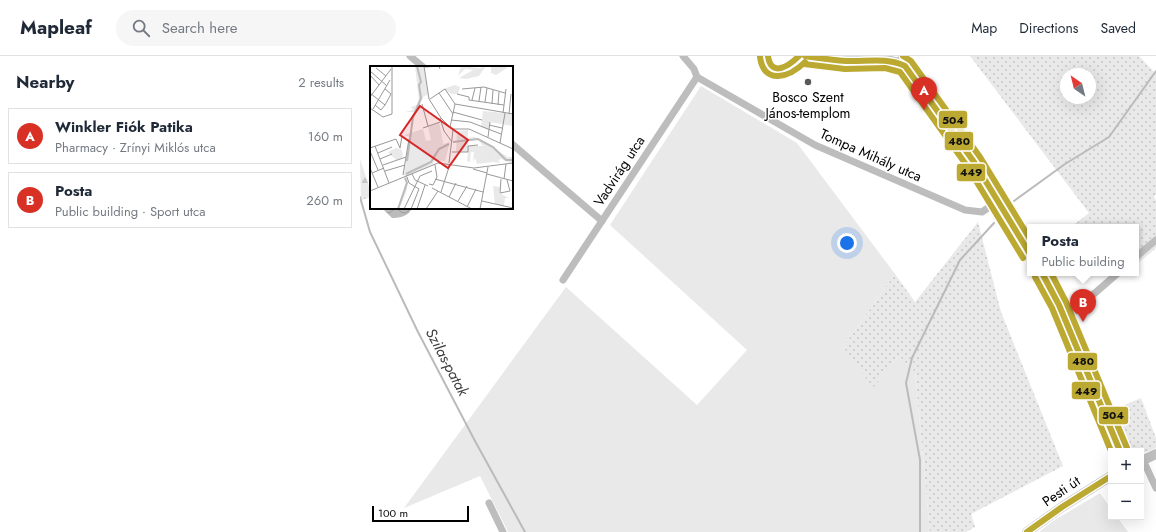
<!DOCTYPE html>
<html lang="en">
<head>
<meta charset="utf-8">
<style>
	body { margin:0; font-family:Jost,sans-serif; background:#f6f6f7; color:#1f2937 }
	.controls { position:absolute; right:12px; bottom:12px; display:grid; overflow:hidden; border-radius:0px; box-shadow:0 4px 16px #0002 }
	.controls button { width:36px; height:36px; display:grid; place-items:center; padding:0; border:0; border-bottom:1px solid #e0e1e3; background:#fff; color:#1f2937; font:20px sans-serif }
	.compass { position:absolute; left:700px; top:12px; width:36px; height:36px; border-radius:50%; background:#fff; box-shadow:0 4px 16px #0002; rotate:325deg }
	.scale { position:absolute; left:12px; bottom:10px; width:97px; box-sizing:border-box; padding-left:4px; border:2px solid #000; border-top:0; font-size:11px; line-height:14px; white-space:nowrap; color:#000; -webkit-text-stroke:3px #fff; paint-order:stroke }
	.you { position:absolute; left:487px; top:187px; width:14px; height:14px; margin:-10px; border:3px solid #fff; border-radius:50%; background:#1a73e8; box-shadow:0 0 0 6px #1a73e833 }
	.badge { display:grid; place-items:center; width:26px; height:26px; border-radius:50%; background:#d93025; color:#fff; font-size:13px; font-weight:700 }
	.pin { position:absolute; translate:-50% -33px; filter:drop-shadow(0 1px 2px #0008) }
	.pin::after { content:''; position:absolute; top:21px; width:14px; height:12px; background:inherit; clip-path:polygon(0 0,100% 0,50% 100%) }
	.popup { position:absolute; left:667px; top:168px; width:112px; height:52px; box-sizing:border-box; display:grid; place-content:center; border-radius:0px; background:#fff; filter:drop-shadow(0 1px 3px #0005); font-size:13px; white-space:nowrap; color:#747a83 }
	.popup b { font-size:15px; color:#1f2937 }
	.popup::after { content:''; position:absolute; left:50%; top:100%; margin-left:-8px; border:8px solid transparent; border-top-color:#fff }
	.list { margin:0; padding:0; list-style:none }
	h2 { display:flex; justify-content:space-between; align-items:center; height:52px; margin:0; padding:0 16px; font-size:17px }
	h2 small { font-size:13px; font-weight:400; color:#747a83 }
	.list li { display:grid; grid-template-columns:26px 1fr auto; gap:12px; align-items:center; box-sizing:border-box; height:56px; margin:0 8px 8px; padding:0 8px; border:1px solid #e0e1e3; border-radius:0px }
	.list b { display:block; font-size:15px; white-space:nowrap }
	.list p { margin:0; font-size:13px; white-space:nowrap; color:#747a83 }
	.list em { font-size:13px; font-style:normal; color:#747a83 }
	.icon { flex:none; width:22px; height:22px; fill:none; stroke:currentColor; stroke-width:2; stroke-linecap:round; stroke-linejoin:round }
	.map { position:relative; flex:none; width:796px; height:476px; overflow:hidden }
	header { display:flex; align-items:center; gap:24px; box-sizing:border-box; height:56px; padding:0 20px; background:#fff; border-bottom:1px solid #e0e1e3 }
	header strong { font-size:19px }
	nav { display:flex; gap:22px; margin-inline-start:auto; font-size:14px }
	.search { width:280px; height:36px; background:#f6f6f7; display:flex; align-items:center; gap:10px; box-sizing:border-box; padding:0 14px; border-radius:22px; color:#747a83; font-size:15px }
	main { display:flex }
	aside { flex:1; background:#fff }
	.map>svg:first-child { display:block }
	.grass { fill:#e9e9e9 }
	.forest { fill:url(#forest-firs) }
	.park { fill:url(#park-dots); fill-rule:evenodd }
	.water { fill:url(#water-waves) }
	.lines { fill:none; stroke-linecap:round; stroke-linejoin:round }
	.stream { stroke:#bbb; stroke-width:2 }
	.minor { stroke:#bdbdbd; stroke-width:7 }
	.secondary { stroke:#c0c0c0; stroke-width:10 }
	.bus-1-casing { stroke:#fff; stroke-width:9 }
	.bus-2-casing { stroke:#fff; stroke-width:9 }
	.bus-3-casing { stroke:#fff; stroke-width:9 }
	.bus-1 { stroke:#bca932; stroke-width:6 }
	.bus-2 { stroke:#bca932; stroke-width:6 }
	.bus-3 { stroke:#bca932; stroke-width:6 }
	.poi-dot { fill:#595959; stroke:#fff; stroke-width:1.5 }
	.labels { text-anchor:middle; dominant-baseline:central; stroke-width:3; stroke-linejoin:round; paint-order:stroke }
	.poi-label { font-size:14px; fill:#000; stroke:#fff }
	.street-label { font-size:14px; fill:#000; stroke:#fff }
	.water-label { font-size:15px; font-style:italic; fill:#3f3f3f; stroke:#fff }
	.inset-river { fill:none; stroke:#bbb; stroke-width:2 }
	.inset-road { fill:none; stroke:#999; stroke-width:1 }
	.view { fill:#d62828; fill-opacity:0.15; stroke:#d62828; stroke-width:2 }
	.inset-edge { fill:none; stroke:#000; stroke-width:2 }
	.line-badge { stroke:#fff; stroke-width:1.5 }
	.pale-badge-label { font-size:11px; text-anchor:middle; font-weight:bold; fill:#111 }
</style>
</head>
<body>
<header>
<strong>Mapleaf</strong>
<div class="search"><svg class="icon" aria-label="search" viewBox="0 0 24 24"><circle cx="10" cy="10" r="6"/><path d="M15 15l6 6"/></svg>Search here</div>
<nav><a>Map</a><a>Directions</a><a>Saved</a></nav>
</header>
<main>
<aside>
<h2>Nearby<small>2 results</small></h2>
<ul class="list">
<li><span class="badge">A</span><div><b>Winkler Fiók Patika</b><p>Pharmacy · Zrínyi Miklós utca</p></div><em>160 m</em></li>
<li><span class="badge">B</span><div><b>Posta</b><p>Public building · Sport utca</p></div><em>260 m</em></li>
</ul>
</aside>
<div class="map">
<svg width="796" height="476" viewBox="0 0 796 476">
	<defs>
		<pattern id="forest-firs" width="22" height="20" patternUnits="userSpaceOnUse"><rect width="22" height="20" fill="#e9e9e9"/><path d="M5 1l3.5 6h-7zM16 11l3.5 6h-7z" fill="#c6c6c6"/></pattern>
		<pattern id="park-dots" width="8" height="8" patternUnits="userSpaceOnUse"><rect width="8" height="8" fill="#e9e9e9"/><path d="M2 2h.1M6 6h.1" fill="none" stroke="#c6c6c6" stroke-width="1.8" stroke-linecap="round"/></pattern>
		<pattern id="water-waves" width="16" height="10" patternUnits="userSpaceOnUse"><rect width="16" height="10" fill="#bbb"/><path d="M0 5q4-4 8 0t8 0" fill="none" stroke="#9f9f9f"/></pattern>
	</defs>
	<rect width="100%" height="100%" fill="#fff"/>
	<!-- grass -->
	<g class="grass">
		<path d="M341 30 437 87 535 218 483 291 513 331 539 300 555 316 570 476H148L120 420 44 452 206 231 337 349 387 294 250 169Z"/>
		<path d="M740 437 751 453V461H757L768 476H679L693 465Z"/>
	</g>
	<!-- forest -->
	<path class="forest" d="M0 103 11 136V141L1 144Z"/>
	<!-- park -->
	<g class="park">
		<path d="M610 0H779L796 18V138L794 141 796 144V192L776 209V171H711L729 157ZM706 18H730V42H706Z"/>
		<path d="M618 166 641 256 703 410 611 458 615 471 606 476H570L555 316 539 300 513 332 483 291 535 218 555 246Z"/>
		<path d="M781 342 796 382V392L781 398V395H764L748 356Z"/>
	</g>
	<!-- water -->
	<path class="water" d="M22 152H52C49 160 40 162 32 162Z"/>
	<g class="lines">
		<!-- stream -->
		<g class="stream">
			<path d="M0 141 10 176 58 276 115 385 165 476"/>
			<path d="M654 145 705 108 749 81 796 15"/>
			<path d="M560 476V404L546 327 552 302 600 204 634 167"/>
		</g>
		<!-- minor -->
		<g class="minor">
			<path d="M50 0 63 11"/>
			<path d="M323 0 334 13 337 21 455 89 605 154 622 156 638 145"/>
			<path d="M537 6 544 0"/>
			<path d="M152 88 242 165"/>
			<path d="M776 201 796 184"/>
			<path d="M203 224 337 21"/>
			<path d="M705 263 758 217"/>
			<path d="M783 404 796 432"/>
			<path d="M129 447 143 476"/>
		</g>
		<!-- secondary -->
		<g class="secondary">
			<path d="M445 0C460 2 475 5 491 5 510 6 528 0 545 10L614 106 670 198"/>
			<path d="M682 217 699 249 760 395"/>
			<path d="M781 405 796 398"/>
			<path d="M667 476 702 451 751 420"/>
		</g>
		<defs>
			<g id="bus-1">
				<path d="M408 0C411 22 429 10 439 0"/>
				<path d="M445 0C459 2 472 4 486 5 506 6 526 1 545 10L614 106 670 198"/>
				<path d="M682 217 699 249 760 395"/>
				<path d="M667 476 702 451 751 420"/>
			</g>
			<g id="bus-2">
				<path d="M400 1C404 30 430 21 445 6"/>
				<path d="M444 8 485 13 525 12 540 16 607 110 663 202"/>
				<path d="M675 221 692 252 751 395"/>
			</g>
			<g id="bus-3">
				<path d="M543 0 551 5 620 101 670 183"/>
				<path d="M691 217 706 246 767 392"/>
			</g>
		</defs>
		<!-- bus-1 casing -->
		<use href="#bus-1" class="bus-1-casing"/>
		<!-- bus-2 casing -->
		<use href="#bus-2" class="bus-2-casing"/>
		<!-- bus-3 casing -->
		<use href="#bus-3" class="bus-3-casing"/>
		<!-- bus-1 -->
		<use href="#bus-1" class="bus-1"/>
		<!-- bus-2 -->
		<use href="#bus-2" class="bus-2"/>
		<!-- bus-3 -->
		<use href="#bus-3" class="bus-3"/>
	</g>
	<!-- markers -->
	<circle class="poi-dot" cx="448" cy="26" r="4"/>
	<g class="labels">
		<!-- poi labels -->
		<g class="poi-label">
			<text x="448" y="41">Bosco Szent<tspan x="448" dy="16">János-templom</tspan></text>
		</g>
		<!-- street labels -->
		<g class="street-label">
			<text transform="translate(511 99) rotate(24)">Tompa Mihály utca</text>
			<text transform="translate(259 115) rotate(-57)">Vadvirág utca</text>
			<text transform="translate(701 435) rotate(-34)">Pesti út</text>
		</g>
		<!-- water labels -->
		<g class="water-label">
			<text transform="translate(87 306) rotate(62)">Szilas-patak</text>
		</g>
	</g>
	<!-- overview -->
	<g transform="translate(10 10)">
		<rect width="143" height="143" fill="#fff"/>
		<path d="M121 0H135L137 2 126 9 121 7ZM69 56 73 76 67 78 70 83 63 98 37 111V124L29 143H27L36 116 34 108 40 71 34 69 53 63 56 75 61 74 58 61Z" fill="#e9e9e9"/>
		<path d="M45 0H54L58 29 54 30 45 49V46H35L43 44 41 41 47 39 49 35ZM91 0 110 2 116 0 109 10 96 13 89 12 103 4 95 3 88 10ZM85 19 90 21 88 28H82L73 23ZM105 71 138 91H143V98L131 93 128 94 130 97 123 96V89L128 88 112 79 108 73 97 75V72Z" fill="#e9e9e9"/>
		<path d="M113 45 143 48V60L120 56 118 64 111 61ZM98 64V80H116L128 88 123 89V96L107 98 105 92 103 96 104 86H101L100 96 97 95 98 86H86L87 65ZM73 76V78L80 76 75 95 64 94 70 83 67 82V78ZM26 82 31 83 33 88 32 92 26 94 18 86ZM123 120 130 121 129 127 139 132H135L134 140 125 138Z" fill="#e9e9e9"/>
		<path class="inset-river" d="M83 76 108 73 123 81 136 94H143M37 95 43 51 51 32 49 19 51 16 47 0M36 108 61 96 69 83 79 78M28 143 37 117 35 112"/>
		<path class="inset-road" d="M54 0 59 33 71 52 83 64 79 97M55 1 69 0 70 3M6 2 16 10M0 5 17 20M0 9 9 19M92 23 114 21 135 27M0 27 15 39M69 27 83 48M87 28 99 31V34L134 39M0 31 21 3M60 33 75 23 85 38M102 34 105 22M109 35 111 21M115 36 117 22M52 38 58 60M85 38 143 48M122 38 123 24M5 39 11 44 15 39 21 28 15 23M128 39 129 26M0 42 13 51 22 48V0M3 43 20 14M83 46 112 54M133 47 136 23M139 48 141 28M70 52 74 65 82 76M81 54 100 56 131 68M119 59 132 62M80 61 85 38M53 62 70 56M83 63H99L143 83M118 71 120 56M130 77 135 47M5 80 19 117M0 82 26 73 30 82M30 82 32 70M0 85 8 104M82 86H98V80L108 79M8 87 22 81M10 93 22 88M13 99 36 91M0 102 8 121M103 103 117 107M15 105 35 99M2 107 14 102M42 108 45 114 58 120M117 108 143 115M33 109 39 73M37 111 39 117 49 123 41 143M65 113 113 126M131 113 130 127 140 125 137 114M134 113 136 98M59 118 63 119 67 111 65 99M62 122 102 143M0 125 68 97 104 102 143 97M71 126 80 98M79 131 86 117M88 135 97 120M112 135 143 142M97 141 106 123M34 143 50 110 62 105M47 143 55 119M56 143 68 125M110 143 118 101"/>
		<path class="view" d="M50 40 98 74 78 102 30 69Z"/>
		<rect width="143" height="143" class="inset-edge"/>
	</g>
	<g class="line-badge">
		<rect x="578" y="54" width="30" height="19" rx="4" fill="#bca932"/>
		<rect x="584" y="75" width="30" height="20" rx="4" fill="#bca932"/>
		<rect x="596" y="107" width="30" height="19" rx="4" fill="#bca932"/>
		<rect x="707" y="296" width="31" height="19" rx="4" fill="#bca932"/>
		<rect x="711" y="325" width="30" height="19" rx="4" fill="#bca932"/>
		<rect x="738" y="350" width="31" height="19" rx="4" fill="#bca932"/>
	</g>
	<g class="pale-badge-label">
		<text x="593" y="68">504</text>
		<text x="599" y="89">480</text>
		<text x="611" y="120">449</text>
		<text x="723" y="309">480</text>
		<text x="726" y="339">449</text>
		<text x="753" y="363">504</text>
	</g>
</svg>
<div class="controls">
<button>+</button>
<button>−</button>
</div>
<svg class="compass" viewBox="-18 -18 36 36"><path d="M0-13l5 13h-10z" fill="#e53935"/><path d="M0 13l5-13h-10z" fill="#747a83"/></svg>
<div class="scale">100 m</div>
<div class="you"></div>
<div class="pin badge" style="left:564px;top:54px">A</div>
<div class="pin badge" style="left:723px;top:266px">B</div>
<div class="popup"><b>Posta</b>Public building</div>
</div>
</main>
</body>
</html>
